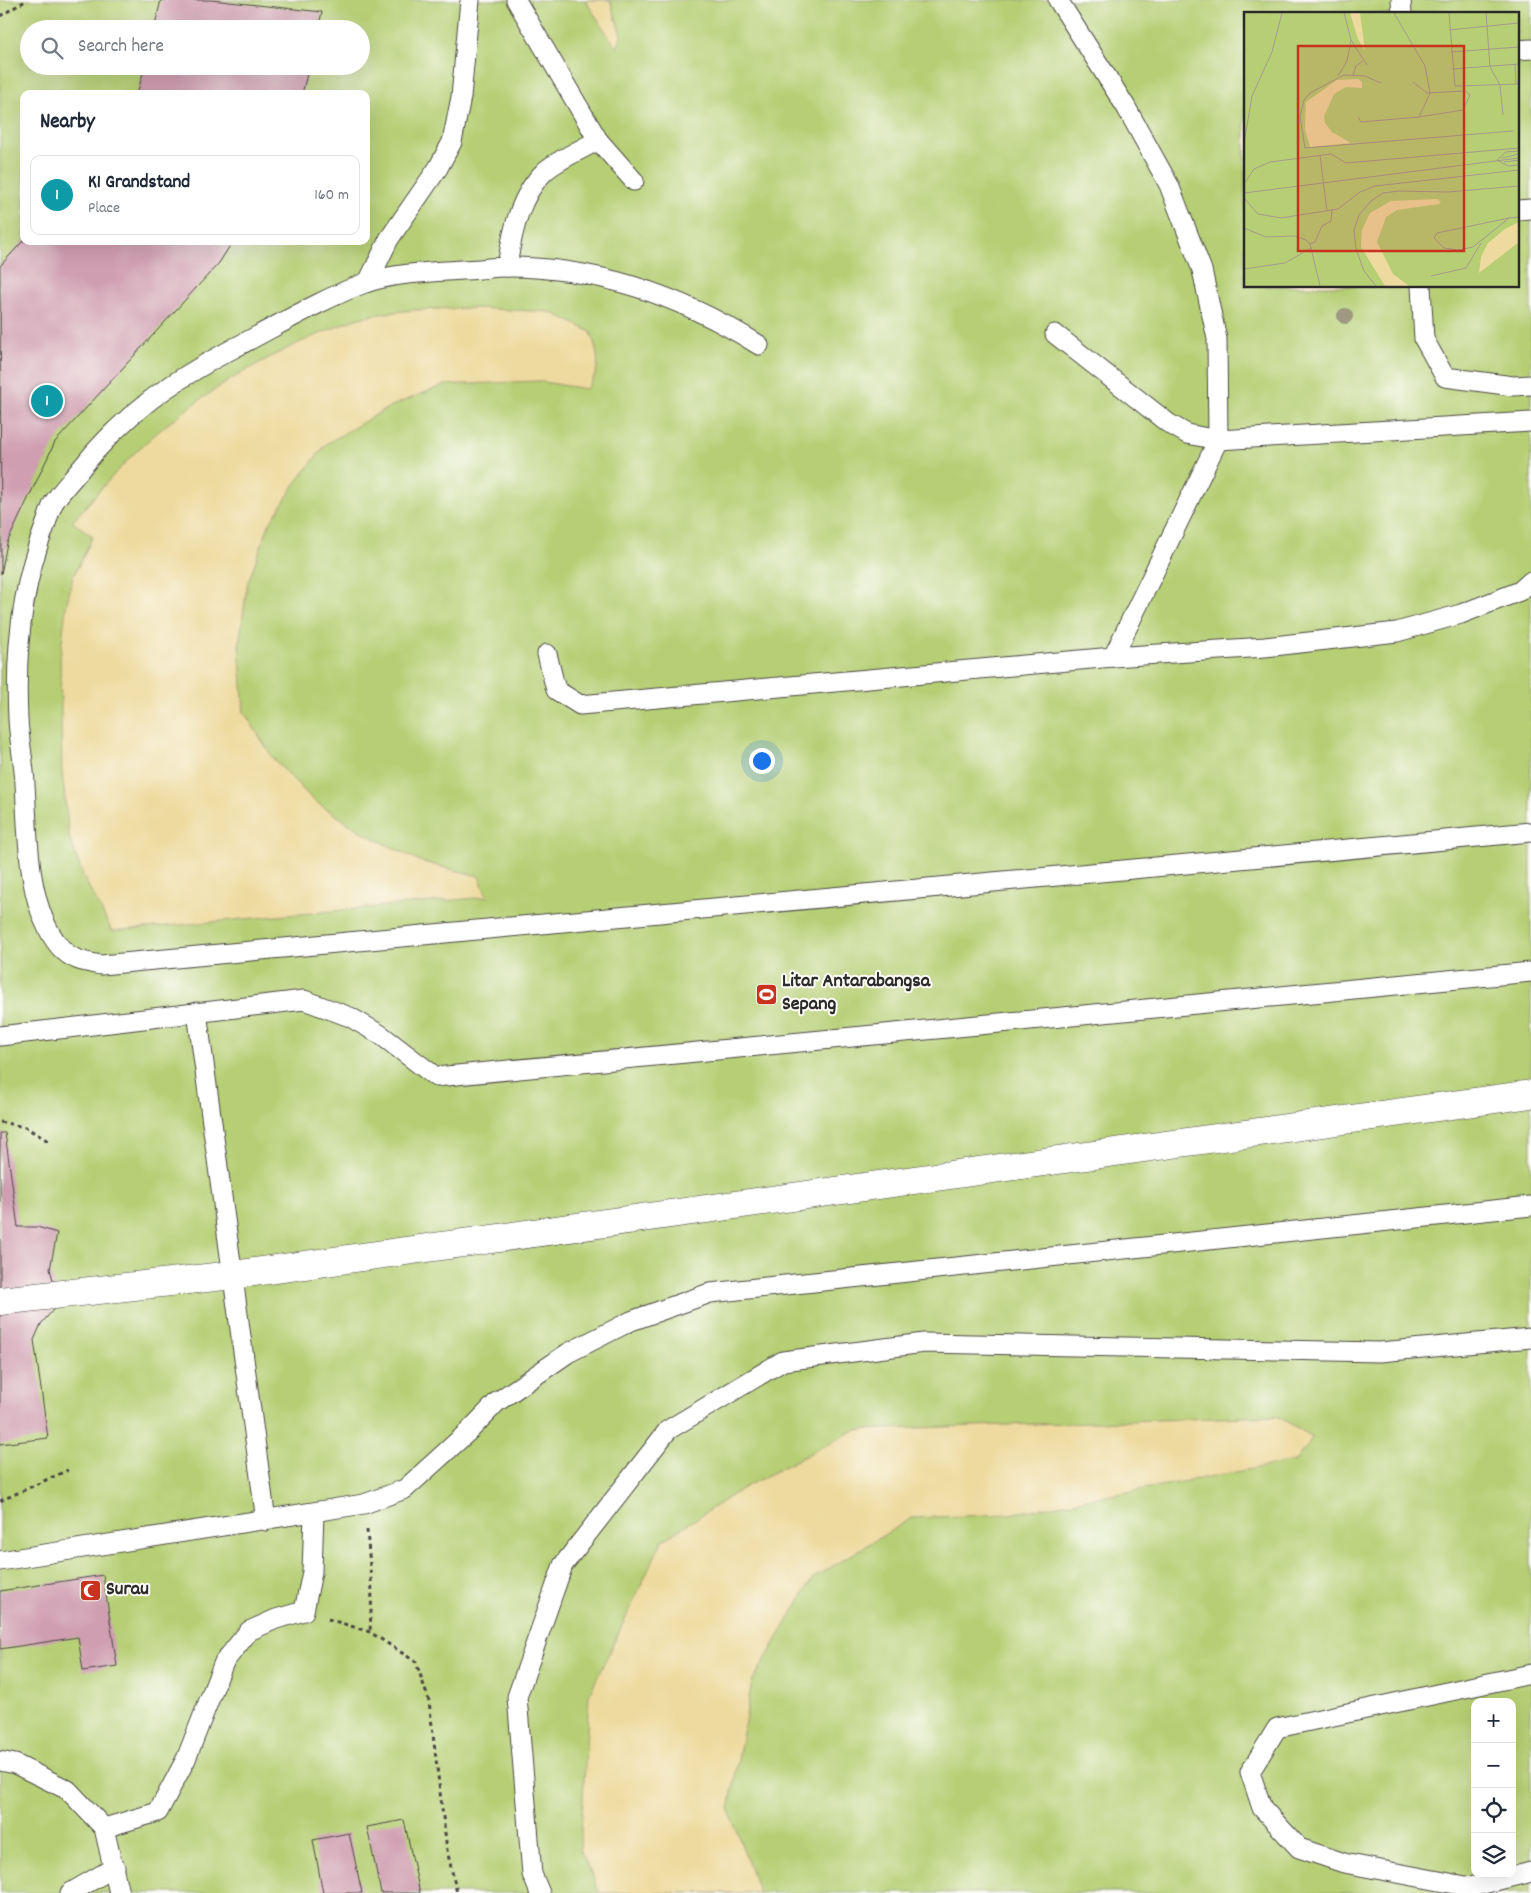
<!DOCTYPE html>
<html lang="en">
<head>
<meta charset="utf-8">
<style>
	body { margin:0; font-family:Dekko,sans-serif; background:#f6f6f7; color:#1f2937 }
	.controls { position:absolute; right:15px; bottom:15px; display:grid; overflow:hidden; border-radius:10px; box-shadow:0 5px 20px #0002 }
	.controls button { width:45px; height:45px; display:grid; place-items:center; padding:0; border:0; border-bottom:1px solid #e0e1e3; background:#fff; color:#1f2937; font:25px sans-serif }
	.you { position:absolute; left:761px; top:760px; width:18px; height:18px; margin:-12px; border:4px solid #fff; border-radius:50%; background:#1a73e8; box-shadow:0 0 0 8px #1a73e833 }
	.badge { display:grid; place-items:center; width:32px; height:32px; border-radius:50%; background:#c8321e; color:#fff; font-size:16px; font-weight:700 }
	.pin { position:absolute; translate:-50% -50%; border:2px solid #fff; box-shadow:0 1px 5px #0006 }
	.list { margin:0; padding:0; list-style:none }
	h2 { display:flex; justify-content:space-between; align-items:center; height:65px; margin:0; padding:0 20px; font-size:21px }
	h2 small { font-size:16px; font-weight:400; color:#747a83 }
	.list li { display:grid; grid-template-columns:32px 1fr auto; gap:15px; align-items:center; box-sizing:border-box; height:80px; margin:0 10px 10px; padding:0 10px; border:1px solid #e0e1e3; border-radius:10px }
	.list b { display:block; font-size:19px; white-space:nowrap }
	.list p { margin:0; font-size:16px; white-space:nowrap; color:#747a83 }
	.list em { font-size:16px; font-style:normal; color:#747a83 }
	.icon { flex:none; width:28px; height:28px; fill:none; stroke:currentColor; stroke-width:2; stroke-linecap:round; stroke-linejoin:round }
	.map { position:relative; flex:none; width:1531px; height:1893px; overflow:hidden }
	.search { position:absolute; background:#fff; box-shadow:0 5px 20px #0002; left:20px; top:20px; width:350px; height:55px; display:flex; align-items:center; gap:12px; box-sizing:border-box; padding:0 18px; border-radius:28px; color:#747a83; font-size:19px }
	.panel { position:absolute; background:#fff; box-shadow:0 5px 20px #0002; left:20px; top:90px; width:350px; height:155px; border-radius:10px }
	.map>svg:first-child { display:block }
	.green { fill:#b6cf75; stroke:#707d50; fill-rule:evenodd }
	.sand { fill:#eeda9e; stroke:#8c8264 }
	.building { fill:#cf9eb0 }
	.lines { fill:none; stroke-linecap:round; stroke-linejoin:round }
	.lane-casing { stroke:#4a4743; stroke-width:21 }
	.street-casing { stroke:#4a4743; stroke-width:29 }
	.path { stroke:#4a4743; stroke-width:3; stroke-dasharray:4 4; stroke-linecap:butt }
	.lane { stroke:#fff; stroke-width:19 }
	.street { stroke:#fff; stroke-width:28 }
	.tree { fill:#9e9980 }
	.labels { text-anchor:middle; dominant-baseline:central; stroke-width:4; stroke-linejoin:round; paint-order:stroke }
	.poi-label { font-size:20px; font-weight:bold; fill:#2b2b2b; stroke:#fdfcf7; text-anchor:start }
	.inset-road { fill:none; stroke:#a59a8d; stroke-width:1 }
	.view { fill:#c8321e; fill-opacity:0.15; stroke:#c8321e; stroke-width:2.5 }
	.inset-edge { fill:none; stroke:#2b2b2b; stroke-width:2.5 }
</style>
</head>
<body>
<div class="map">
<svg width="1531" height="1893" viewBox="0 0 1531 1893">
	<rect width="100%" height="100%" fill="#fdfcf7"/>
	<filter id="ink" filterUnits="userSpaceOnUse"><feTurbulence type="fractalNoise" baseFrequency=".02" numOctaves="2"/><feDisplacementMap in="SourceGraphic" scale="10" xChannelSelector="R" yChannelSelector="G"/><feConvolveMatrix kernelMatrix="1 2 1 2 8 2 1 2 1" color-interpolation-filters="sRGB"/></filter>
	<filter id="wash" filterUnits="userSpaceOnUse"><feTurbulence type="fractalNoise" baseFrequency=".0096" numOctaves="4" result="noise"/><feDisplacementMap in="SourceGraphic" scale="20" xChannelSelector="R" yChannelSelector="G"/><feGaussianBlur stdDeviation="1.12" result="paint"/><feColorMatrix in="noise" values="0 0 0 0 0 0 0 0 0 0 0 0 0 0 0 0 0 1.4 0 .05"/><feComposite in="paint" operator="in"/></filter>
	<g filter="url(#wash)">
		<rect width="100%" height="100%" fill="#f7e4ce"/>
		<!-- green -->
		<path class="green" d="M0 0H1531V1893H0ZM1245 14H1517V286H1245ZM29 29H361V66H29ZM24 94H366V241H24ZM1475 1702H1512V1874H1475Z"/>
		<!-- sand -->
		<g class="sand">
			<path d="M585 0H610L621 35 617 49Z"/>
			<path d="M474 308 551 312 591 332C598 356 603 368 586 389L538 381 444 385 389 407 326 444 295 484 269 525 247 585 239 646 244 712 273 758 313 800 365 834 422 862 479 876 487 897 112 931 83 876 69 836 62 772 60 658 66 607 73 577 93 536 72 522C95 496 118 468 144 444 195 398 268 353 332 329 342 325 353 319 364 317 400 309 436 309 474 308Z"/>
			<path d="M1277 1416 1313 1437 1295 1461 1009 1514 912 1518 813 1578 752 1682 729 1810 759 1893H600L580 1850 589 1695 662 1541 743 1488 855 1430Z"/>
		</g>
		<g id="blocks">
			<!-- building -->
			<g class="building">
				<path d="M161 0H211L322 12 318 29H154Z"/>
				<path d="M145 66H309L302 94H137Z"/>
				<path d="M23 241H233L219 263 55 442 7 543 1 574 0 266Z"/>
				<path d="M0 1133H5L18 1227H37L57 1233 50 1269 59 1303 41 1324 34 1340 48 1438 0 1444Z"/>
				<path d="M103 1575 117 1666 83 1671 78 1637 0 1649V1591Z"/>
				<path d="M404 1820 420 1893H381L367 1827Z"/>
				<path d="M349 1833 362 1893H323L313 1840Z"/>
			</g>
		</g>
	</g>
	<g filter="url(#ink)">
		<use href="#blocks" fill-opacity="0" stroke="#4a4743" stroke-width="1"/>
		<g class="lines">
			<defs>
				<g id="lane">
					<path d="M516 0 598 140 634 181"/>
					<path d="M1401 0 1402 14"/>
					<path d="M1517 50 1531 49"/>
					<path d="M1517 210 1531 209"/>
					<path d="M507 267C512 233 519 196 545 171 557 160 583 149 598 140"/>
					<path d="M368 282 389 239 438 168 452 142 461 97 470 0"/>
					<path d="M1421 286 1424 339 1445 377 1513 386 1531 385"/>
					<path d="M1055 334 1168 423 1187 434 1218 440 1531 422"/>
					<path d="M759 345C683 297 598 267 507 267 492 267 477 270 462 270 430 272 395 273 365 283 320 300 279 325 236 347 172 381 124 413 79 471 71 481 61 491 54 502 50 509 48 518 45 526 21 587 15 654 18 719 19 740 24 762 25 784 28 833 26 907 60 947 71 960 85 962 101 965L1531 832"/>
					<path d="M547 654 556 690 580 705 1113 657 1218 440 1217 339 1202 270 1169 185 1126 107 1058 0"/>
					<path d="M1113 657 1265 647 1397 632 1461 614 1520 591 1531 581"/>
					<path d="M197 1012 266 1521"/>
					<path d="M0 1036 304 1000 350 1017 381 1035 436 1077 1531 972"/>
					<path d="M0 1561 364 1504 405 1489 470 1430 497 1402 568 1353 631 1321 710 1293 1531 1206"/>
					<path d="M1531 1674 1277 1728 1250 1772 1262 1808 1299 1848 1344 1863 1471 1887 1531 1872"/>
					<path d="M0 1761 15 1764 68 1790 104 1828 119 1893"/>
					<path d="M104 1828 158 1812 186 1759 224 1662 249 1631 276 1619 304 1611 312 1572 314 1513"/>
					<path d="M70 1893 115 1867"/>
					<path d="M540 1893 532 1874 517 1697 563 1565 668 1430 783 1361 924 1343 1380 1352 1531 1338"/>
				</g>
				<path id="street" d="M0 1301 233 1275 1531 1094"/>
			</defs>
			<!-- lane casing -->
			<use href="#lane" class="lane-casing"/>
			<!-- street casing -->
			<use href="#street" class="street-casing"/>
			<!-- path -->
			<g class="path">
				<path d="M0 16 27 0"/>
				<path d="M0 1122 25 1127 50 1142"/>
				<path d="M0 1501 68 1470"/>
				<path d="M367 1530 372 1591 370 1632"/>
				<path d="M328 1619 370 1632 416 1662 429 1701 447 1850 457 1893"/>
			</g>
			<!-- lane -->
			<use href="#lane" class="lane"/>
			<!-- street -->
			<use href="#street" class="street"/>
		</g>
		<!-- trees -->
		<circle class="tree" cx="1345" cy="316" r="8"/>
	</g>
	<!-- icons -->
	<defs>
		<symbol id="stadium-square" viewBox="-11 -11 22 22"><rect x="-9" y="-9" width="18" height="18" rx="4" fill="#c8321e" stroke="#fdfcf7"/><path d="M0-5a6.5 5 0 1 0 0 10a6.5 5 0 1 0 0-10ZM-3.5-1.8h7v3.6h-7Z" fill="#fff"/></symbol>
		<symbol id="mosque-square" viewBox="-11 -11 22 22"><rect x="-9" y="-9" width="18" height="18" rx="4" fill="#c8321e" stroke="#fdfcf7"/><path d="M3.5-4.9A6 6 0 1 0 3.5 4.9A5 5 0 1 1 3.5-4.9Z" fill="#fff"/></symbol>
	</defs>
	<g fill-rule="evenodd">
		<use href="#stadium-square" x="754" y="982" width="25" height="25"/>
		<use href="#mosque-square" x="78" y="1578" width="25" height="25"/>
	</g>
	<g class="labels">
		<!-- poi labels -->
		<g class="poi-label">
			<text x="782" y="982">Litar Antarabangsa<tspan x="782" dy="23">Sepang</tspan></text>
			<text x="106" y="1590">Surau</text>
		</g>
	</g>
	<!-- overview -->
	<g transform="translate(1244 12)">
		<rect width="275" height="275" fill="#f7e4ce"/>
		<path d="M0 1H275V274H0Z" fill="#b6cf75"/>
		<path d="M106 1H116L121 39 114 27ZM114 67 118 70V76L102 75 90 82 80 104 81 111 88 120 107 131 66 135 61 117 62 90 93 68ZM193 187 197 190 195 192 153 198 142 205 133 230 149 262 165 274H141L117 235 118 218 126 201 147 189ZM275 210V230L235 261 237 245 244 231 261 217Z" fill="#eeda9e"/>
		<path class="inset-road" d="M100 1 107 28 123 53M205 1 211 74 275 72M242 1 246 55 256 73 259 103M205 18 275 11M207 40 275 35M271 52 272 72M208 57 275 52M109 63 112 54 119 49M94 64 103 49 107 28M169 70 183 81 221 79 226 83 219 98 175 105M137 71 121 64 100 63 66 81 60 88 56 105 61 136 269 119M114 105 117 110 175 105 186 81 181 54 150 1M0 131 8 84 28 40 38 1M76 143 83 199M258 146 275 142M253 148 262 140 275 139M253 148 264 154 275 153M260 150 275 148M0 172 10 157 26 150 87 142 102 151 275 136M0 181 275 146M0 186 14 202 37 206 94 197 116 180 131 174 275 158M265 206 229 235 214 238 200 236 190 226 193 221 265 206 275 205M0 216 22 225 51 224 62 228 66 232 76 274M66 232 71 230 78 214 87 209 88 198M0 257 41 251 67 236M187 264 222 256 237 231M132 274 120 259 112 237 110 218 115 203 127 189 139 181 155 179 204 180 274 174"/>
		<path class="view" d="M54 34H220V239H54Z"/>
		<rect width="275" height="275" class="inset-edge"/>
	</g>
</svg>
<div class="controls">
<button>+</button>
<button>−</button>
<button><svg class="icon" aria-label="locate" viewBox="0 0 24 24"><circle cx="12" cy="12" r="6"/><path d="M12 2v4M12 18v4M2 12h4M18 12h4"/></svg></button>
<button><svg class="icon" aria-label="layers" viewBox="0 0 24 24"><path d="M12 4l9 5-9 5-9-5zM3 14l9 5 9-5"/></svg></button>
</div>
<div class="you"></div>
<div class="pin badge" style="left:47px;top:401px;background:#0f9aa8">1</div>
<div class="search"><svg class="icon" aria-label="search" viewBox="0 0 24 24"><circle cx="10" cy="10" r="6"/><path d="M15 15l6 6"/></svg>Search here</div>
<section class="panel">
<h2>Nearby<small></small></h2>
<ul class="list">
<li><span class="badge" style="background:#0f9aa8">1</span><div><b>K1 Grandstand</b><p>Place</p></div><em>160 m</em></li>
</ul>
</section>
</div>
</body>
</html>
